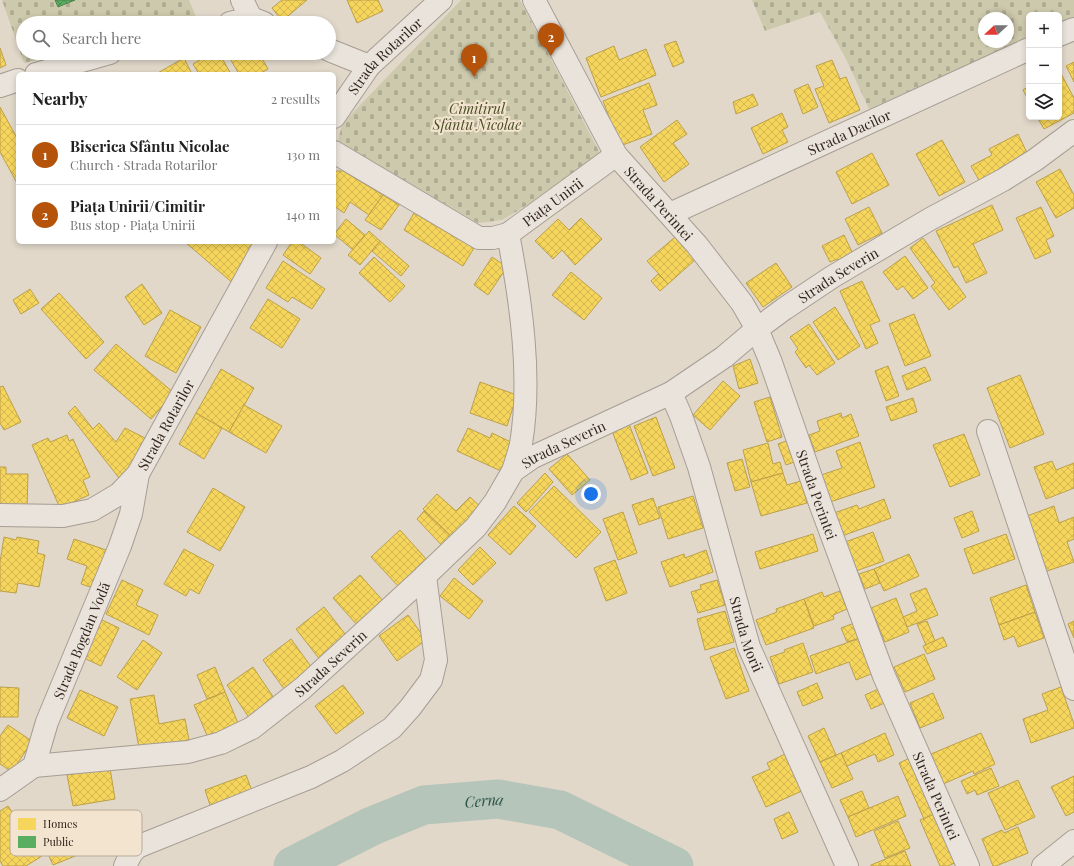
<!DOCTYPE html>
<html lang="en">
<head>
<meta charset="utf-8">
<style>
	body { margin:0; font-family:"Playfair Display",serif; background:#f6f6f6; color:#222 }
	.controls { position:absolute; right:12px; top:12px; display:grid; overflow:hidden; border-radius:6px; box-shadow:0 2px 6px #0003 }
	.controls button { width:36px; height:36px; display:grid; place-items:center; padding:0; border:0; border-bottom:1px solid #e0e0e0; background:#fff; color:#222; font:20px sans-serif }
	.compass { position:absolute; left:978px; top:12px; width:36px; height:36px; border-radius:50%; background:#fff; box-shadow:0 2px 6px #0003; rotate:248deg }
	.you { position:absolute; left:591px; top:494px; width:14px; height:14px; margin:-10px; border:3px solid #fff; border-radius:50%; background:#1a73e8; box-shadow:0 0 0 6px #1a73e833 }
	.badge { display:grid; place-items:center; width:26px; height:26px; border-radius:50%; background:#b45309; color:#fff; font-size:13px; font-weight:700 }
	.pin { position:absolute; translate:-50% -33px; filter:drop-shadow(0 1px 2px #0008) }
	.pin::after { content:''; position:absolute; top:21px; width:14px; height:12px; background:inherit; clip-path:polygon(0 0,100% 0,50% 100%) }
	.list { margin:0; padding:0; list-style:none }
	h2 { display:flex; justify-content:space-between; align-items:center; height:52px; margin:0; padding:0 16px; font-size:17px }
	h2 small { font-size:13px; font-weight:400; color:#767676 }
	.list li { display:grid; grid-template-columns:26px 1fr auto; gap:12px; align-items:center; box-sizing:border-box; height:60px; padding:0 16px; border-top:1px solid #e0e0e0 }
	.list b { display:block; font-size:15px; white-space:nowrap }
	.list p { margin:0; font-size:13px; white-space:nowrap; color:#767676 }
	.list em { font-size:13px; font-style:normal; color:#767676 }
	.icon { flex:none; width:22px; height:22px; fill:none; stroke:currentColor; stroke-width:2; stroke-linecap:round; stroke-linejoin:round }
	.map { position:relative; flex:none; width:1074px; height:866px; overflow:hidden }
	.search { position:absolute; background:#fff; box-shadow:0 2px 6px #0003; left:16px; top:16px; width:320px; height:44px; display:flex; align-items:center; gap:10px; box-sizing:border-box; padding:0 14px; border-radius:22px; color:#767676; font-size:15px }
	.panel { position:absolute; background:#fff; box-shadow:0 2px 6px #0003; left:16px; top:72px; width:320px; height:172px; border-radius:6px }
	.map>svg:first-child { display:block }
	.cemetery { fill:url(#cemetery-stones); fill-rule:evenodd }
	.homes { fill:url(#homes-cross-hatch); stroke:#bca049 }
	.public { fill:url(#public-cross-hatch); stroke:#4e854d }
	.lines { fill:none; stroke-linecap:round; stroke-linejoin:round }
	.river { stroke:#b5c5b9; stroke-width:39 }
	.minor-casing { stroke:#a69d94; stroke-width:24 }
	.minor { stroke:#e9e3db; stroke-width:22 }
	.labels { text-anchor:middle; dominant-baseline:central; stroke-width:4; stroke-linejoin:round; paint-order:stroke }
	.street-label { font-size:14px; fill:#33251d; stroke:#f3e4cf }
	.park-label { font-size:14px; font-style:italic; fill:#494e24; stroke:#f3e4cf }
	.water-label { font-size:15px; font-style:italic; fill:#2c524b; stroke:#f3e4cf }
	.key { fill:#f3e4cf; stroke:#b9ab9a; stroke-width:1 }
	.key-label { font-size:11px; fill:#33251d }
</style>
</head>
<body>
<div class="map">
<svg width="1074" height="866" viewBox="0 0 1074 866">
	<defs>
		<pattern id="cemetery-stones" width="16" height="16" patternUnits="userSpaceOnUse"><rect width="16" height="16" fill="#cdc9ac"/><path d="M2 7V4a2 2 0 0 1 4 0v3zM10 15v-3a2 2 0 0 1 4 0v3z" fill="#b0ac94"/></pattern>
		<pattern id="homes-cross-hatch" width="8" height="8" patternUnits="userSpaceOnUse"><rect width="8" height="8" fill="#f6d55c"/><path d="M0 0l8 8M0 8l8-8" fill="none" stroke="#d3b750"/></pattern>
		<pattern id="public-cross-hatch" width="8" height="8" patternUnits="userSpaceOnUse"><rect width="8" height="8" fill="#5aae61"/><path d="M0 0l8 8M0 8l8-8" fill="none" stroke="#4b8d4f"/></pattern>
	</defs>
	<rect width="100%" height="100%" fill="#e1d8ca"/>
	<!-- cemetery -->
	<g class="cemetery">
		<path d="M2 0H189L197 19 182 23H23V53H66L24 63Z"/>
		<path d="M461 0H520L603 159 502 220 478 223 338 142 342 124Z"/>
		<path d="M752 0H1074V18L1059 25V15H1029V37L869 109 846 59 820 12 765 31ZM984 18H1008V42H984Z"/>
	</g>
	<!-- homes -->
	<g class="homes">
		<path d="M282 0H307L282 21 272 8Z"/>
		<path d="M347 0H378L383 11 357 23Z"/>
		<path d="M676 41 684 62 673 67 664 45Z"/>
		<path d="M614 46 619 60 646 49 656 75 601 97 586 58Z"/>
		<path d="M0 48 6 65 0 68Z"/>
		<path d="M212 53H219L231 74H199L193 64Z"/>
		<path d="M232 53H259L268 69 259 74H239L228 55Z"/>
		<path d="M184 58 192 74H156Z"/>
		<path d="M832 60 840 79 846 77 860 110 829 123 815 89 824 86 816 66Z"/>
		<path d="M1074 62V82L1066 66Z"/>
		<path d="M1059 70 1074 98V113L1044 129 1037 117H1059Z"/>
		<path d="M649 83 657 105 643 110 652 134 620 146 603 101Z"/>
		<path d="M808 84 818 107 803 114 794 90Z"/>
		<path d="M1029 86V101L1023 90Z"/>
		<path d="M753 94 758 105 736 114 733 102Z"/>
		<path d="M0 107 18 140V182L17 183 0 152Z"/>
		<path d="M782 113 788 127 782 130 788 142 763 154 751 128Z"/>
		<path d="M677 120 687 134 673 143 689 164 664 182 640 147Z"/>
		<path d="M1018 134 1029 157 980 182 971 166 992 155 989 149Z"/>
		<path d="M942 140 965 182 939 196 916 154Z"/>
		<path d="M872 153 889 185 852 204 836 172Z"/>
		<path d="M1060 169 1074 195V208L1056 218 1036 182Z"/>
		<path d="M337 171H343L383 195 369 215 350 202 344 213 334 206V172Z"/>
		<path d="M383 195 399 205 381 230 365 220Z"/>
		<path d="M992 205 1003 230 973 244 987 273 966 283 958 266 954 268 936 231Z"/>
		<path d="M869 207 882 233 858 245 845 219Z"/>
		<path d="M1041 207 1054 236 1046 240 1051 252 1035 259 1016 218Z"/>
		<path d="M414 213 474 248 463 266 404 230Z"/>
		<path d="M581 218 602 239 575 265 562 250 553 259 535 241 558 219 569 230Z"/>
		<path d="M346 219 365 235 353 250 334 234Z"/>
		<path d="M369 231 380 241 360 265 348 255Z"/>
		<path d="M844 235 854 256 840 263 837 259 830 262 822 246Z"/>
		<path d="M675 237 695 260 668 284 647 261Z"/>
		<path d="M923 238 966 297 949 310 931 286 935 283 910 248Z"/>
		<path d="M380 241 409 266 401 276 372 251Z"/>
		<path d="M185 242H251L258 247 235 285Z"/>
		<path d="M292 242H299L321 258 310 274 283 255Z"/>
		<path d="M905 256 928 288 913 299 903 286 897 290 883 272Z"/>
		<path d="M374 257 405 286 390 302 359 273Z"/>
		<path d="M492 257 507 267 488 295 474 285Z"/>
		<path d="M283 261 325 289 312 309 292 297 288 302 266 288Z"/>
		<path d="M776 263 792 287 763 307 746 283Z"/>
		<path d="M571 272 602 298 584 320 552 295Z"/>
		<path d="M658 274 668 284 660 291 651 281Z"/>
		<path d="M862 281 880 321 870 325 878 343 866 349 840 291Z"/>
		<path d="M142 284 162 313 144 325 125 297Z"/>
		<path d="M30 289 39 303 21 314 13 300Z"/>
		<path d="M59 293 104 342 86 359 41 309Z"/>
		<path d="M268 299 300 319 282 348 250 328Z"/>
		<path d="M835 307 860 346 838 360 813 322Z"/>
		<path d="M170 310 201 327 176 373 145 356Z"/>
		<path d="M914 314 931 356 905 366 889 324Z"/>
		<path d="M809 324 835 363 817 375 809 365 806 368 795 352 798 349 790 337Z"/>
		<path d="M116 344 174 393 151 419 94 370Z"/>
		<path d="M750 359 758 383 739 389 733 366Z"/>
		<path d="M888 366 899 396 886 401 875 371Z"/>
		<path d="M925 367 931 380 907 390 902 376Z"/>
		<path d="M221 369 254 388 229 432 196 413Z"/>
		<path d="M1020 375 1044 434 1010 448 987 388Z"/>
		<path d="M723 381 740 396 710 430 693 415Z"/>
		<path d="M480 382 517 395 507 426 470 413Z"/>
		<path d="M3 386 21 422 4 430 0 423V387Z"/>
		<path d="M770 397 782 437 767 442 754 402Z"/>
		<path d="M913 398 917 412 891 421 886 407Z"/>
		<path d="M244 405 282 426 266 453 229 432Z"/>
		<path d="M75 406 93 429 99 423 116 442 125 428 149 440 123 483 68 413Z"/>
		<path d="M196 413 222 428 204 459 179 444Z"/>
		<path d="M841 413 842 418 851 414 859 436 815 452 809 435 820 431 817 421Z"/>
		<path d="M656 417 675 468 653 476 634 426Z"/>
		<path d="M629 424 648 473 631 480 612 431Z"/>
		<path d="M468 428 490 438 492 433 513 443 501 471 457 451Z"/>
		<path d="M964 434 980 475 950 487 933 445Z"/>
		<path d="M67 435 69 441 73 439 90 477 83 480 89 495 60 508 32 445 48 438 50 442Z"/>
		<path d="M789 440 797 461 786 465 778 444Z"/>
		<path d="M860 442 875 487 830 502 821 475 842 468 836 451Z"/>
		<path d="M768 443 773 464 780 462 783 473 751 482 743 450Z"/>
		<path d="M567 454 590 480 572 495 549 469Z"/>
		<path d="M742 459 750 487 735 491 727 463Z"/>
		<path d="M1052 461 1056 470 1074 463V488L1046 499 1034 467Z"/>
		<path d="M0 467H6V474H28L27 509H0Z"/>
		<path d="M545 473 553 482 526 512 517 503Z"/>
		<path d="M783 473 787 485 801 481 807 503 761 516 751 482Z"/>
		<path d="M554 486 601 532 576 558 529 512Z"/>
		<path d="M213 488 245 507 220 551 187 532Z"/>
		<path d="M437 494 456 511 470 497 485 511 456 541 423 509Z"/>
		<path d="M693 496 703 528 668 539 658 507Z"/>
		<path d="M653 498 660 518 639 525 632 505Z"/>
		<path d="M884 499 891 518 842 536 834 513 857 505 859 509Z"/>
		<path d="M514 506 536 526 510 555 488 535Z"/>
		<path d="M1054 506 1059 523 1074 517V539L1067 542 1074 562 1047 571 1027 516Z"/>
		<path d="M424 511 456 541 447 551 417 519Z"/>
		<path d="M972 511 979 531 962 538 954 518Z"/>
		<path d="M623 512 637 553 618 560 603 519Z"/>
		<path d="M400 530 427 560 399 587 371 557Z"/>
		<path d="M873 532 884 561 856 571 845 542Z"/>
		<path d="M813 534 818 551 760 569 755 552Z"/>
		<path d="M1006 534 1015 559 973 574 964 549Z"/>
		<path d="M4 537 16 540 17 537 39 541 37 553 45 555 39 587 18 583 16 593 0 591V562Z"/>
		<path d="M74 539 109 551 96 589 81 584 87 566 67 559Z"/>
		<path d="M480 547 496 563 473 585 458 570Z"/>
		<path d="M184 549 214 565 199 594 190 589 186 596 164 584Z"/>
		<path d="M706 550 713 572 670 587 661 562 684 554 685 558Z"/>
		<path d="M909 554 919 576 884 591 874 569Z"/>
		<path d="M615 560 627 593 606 601 594 568Z"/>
		<path d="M874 569 880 583 865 589 859 574Z"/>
		<path d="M360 575 385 603 358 626 333 598Z"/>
		<path d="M454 578 483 601 469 619 440 596Z"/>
		<path d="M122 580 143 590 136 605 158 615 149 635 106 614Z"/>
		<path d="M717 580 725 605 698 613 691 592 701 589 700 585Z"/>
		<path d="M1026 585 1035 612 999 625 990 598Z"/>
		<path d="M926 588 938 615 907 627 903 617 917 611 910 594Z"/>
		<path d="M840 591 847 609 833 615 834 619 814 626 804 599 822 592 824 597Z"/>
		<path d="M896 598 909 632 885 642 871 608Z"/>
		<path d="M804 599 814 628 766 645 756 620 777 612 776 609Z"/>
		<path d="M324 607 349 639 321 661 296 629Z"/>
		<path d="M725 611 734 642 705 650 697 619Z"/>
		<path d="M1035 612 1044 638 1018 647 1014 636 1004 640 999 625Z"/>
		<path d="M408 615 426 640 397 661 379 636Z"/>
		<path d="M102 620 119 628 101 666 84 658Z"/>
		<path d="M927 621 935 641 926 645 917 624Z"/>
		<path d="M1074 621V638L1068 624Z"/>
		<path d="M857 622 863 637 847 642 841 628Z"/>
		<path d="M863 637 876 672 856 680 849 662 816 674 810 656Z"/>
		<path d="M943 637 947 646 927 654 923 646Z"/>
		<path d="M291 639 315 672 287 693 263 660Z"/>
		<path d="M143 640 162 653 137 690 117 677Z"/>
		<path d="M803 643 813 672 779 684 770 657 785 652 784 650Z"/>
		<path d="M734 648 749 691 726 699 710 657Z"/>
		<path d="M924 654 935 679 905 692 894 667Z"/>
		<path d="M215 667 225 692 207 699 197 675Z"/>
		<path d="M253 667 276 701 250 719 227 685Z"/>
		<path d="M817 683 823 698 803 706 797 692Z"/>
		<path d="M343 685 364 713 336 734 315 706Z"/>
		<path d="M0 687 19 688 18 717H0Z"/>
		<path d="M883 687 889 701 871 709 865 695Z"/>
		<path d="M1061 687 1074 724V728L1031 743 1023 719 1048 710 1042 694Z"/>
		<path d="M80 690 118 707 104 736 67 718Z"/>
		<path d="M225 692 240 728 209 740 194 705Z"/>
		<path d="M933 693 944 718 920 728 910 703Z"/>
		<path d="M154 695 159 724 185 719 189 740 139 748 130 699Z"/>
		<path d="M8 725 32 741 12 772 0 764V736Z"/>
		<path d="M824 728 836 755 820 762 808 736Z"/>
		<path d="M885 733 894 755 878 762 875 754 847 766 841 753Z"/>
		<path d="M981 733 995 764 974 774 973 771 943 784 931 754Z"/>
		<path d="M787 753 804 790 766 807 752 777 770 769 767 763Z"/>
		<path d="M841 753 853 779 832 788 820 762Z"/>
		<path d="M912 757 937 813 924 819 899 763Z"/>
		<path d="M110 768 115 799 73 806 67 775Z"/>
		<path d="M991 768 999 786 977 795 975 790 967 794 961 781Z"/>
		<path d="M246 775 254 796 212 811 205 790Z"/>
		<path d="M1074 776V812L1066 816 1051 787Z"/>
		<path d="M1018 780 1035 817 1005 830 988 793Z"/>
		<path d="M862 791 869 808 848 817 840 800Z"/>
		<path d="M898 796 906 816 856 837 848 817Z"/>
		<path d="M8 806 42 856 26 866H3L0 861V811Z"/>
		<path d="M789 812 798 832 782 839 774 819Z"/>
		<path d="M937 813 959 861 948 866H940L920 820Z"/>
		<path d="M898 821 910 848 885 858 874 831Z"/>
		<path d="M73 826 85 852 53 865 42 840Z"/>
		<path d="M1018 827 1028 853 996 866H993L982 839 1002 830 1004 833Z"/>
		<path d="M905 851 911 866H871V865Z"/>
	</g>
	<!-- public -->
	<path class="public" d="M55 0H75L58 7Z"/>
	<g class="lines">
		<!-- river -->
		<path class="river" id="s1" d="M293 866 372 826 424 805 498 799 560 810 674 866"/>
		<defs>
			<g id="minor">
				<path d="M242 0 251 18"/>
				<path id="s2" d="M534 0 616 155 697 245 742 303 757 329 770 360 821 506 884 676 968 866"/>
				<path d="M230 23 251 18 264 23"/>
				<path d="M1059 35 1074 29"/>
				<path d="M329 50 369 66"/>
				<path d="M36 74 110 53"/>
				<path d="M0 86 18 80"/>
				<path id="s3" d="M334 117 369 66 441 0"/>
				<path id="s4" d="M334 152 479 238H493L508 234 616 155"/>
				<path id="s5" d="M670 214 1029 49"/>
				<path d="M508 234C521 301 532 377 521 444 519 453 516 462 513 471"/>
				<path id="s6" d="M671 393 681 416 699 467 749 647 847 866"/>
				<path d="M988 431 1074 689"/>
				<path id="s7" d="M0 515 63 516 92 510 119 494 138 474 266 242"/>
				<path id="s8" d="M34 766 188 752 221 743 252 728 303 688 425 576 476 527 495 502 513 471 533 457 671 393 724 357 757 329 784 309 832 277 930 219 1003 180 1035 160 1074 131"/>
				<path id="s9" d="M0 790 34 766 47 722 120 546 131 514 138 474"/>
				<path d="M125 866 131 854 137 847 311 777 342 761 392 728 410 708 431 680 436 660 425 576"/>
				<path d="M1043 866 1074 841"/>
			</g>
		</defs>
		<!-- minor casing -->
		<use href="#minor" class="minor-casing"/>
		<!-- minor -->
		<use href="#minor" class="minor"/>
	</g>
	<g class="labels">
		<!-- street labels -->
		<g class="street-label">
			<text stroke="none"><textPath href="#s3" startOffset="80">Strada Rotarilor</textPath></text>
			<text stroke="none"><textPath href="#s5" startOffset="197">Strada Dacilor</textPath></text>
			<text stroke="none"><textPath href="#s4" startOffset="253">Piața Unirii</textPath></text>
			<text stroke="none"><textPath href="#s2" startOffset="240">Strada Perintei</textPath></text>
			<text stroke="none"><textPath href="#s8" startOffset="973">Strada Severin</textPath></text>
			<text stroke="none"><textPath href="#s7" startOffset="208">Strada Rotarilor</textPath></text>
			<text stroke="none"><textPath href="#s8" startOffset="649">Strada Severin</textPath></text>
			<text stroke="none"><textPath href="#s2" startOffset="576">Strada Perintei</textPath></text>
			<text stroke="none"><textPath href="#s6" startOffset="253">Strada Morii</textPath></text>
			<text stroke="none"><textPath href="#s9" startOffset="176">Strada Bogdan Vodă</textPath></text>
			<text stroke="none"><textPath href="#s8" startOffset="325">Strada Severin</textPath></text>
			<text stroke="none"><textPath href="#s2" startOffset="900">Strada Perintei</textPath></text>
		</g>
		<!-- park labels -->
		<g class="park-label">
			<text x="477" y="108">Cimitirul<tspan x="477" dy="16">Sfântu Nicolae</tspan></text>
		</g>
		<!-- water labels -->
		<g class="water-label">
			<text stroke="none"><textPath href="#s1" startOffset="205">Cerna</textPath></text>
		</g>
	</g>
	<!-- legend -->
	<rect x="10" y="810" width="132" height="46" rx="6" class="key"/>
	<rect x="18" y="818" width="18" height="12" fill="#f6d55c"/>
	<rect x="18" y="836" width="18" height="12" fill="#5aae61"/>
	<g class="key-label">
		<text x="43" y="828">Homes</text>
		<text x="43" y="846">Public</text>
	</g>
</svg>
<div class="controls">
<button>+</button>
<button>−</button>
<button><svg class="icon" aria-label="layers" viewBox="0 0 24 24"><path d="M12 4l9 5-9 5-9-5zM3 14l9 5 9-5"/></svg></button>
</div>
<svg class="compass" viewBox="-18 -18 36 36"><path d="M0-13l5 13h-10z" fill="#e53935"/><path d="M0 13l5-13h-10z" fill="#767676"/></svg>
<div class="you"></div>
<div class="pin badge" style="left:474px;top:77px">1</div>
<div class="pin badge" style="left:551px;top:56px">2</div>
<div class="search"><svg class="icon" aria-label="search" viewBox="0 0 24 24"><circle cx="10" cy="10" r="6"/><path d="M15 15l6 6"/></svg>Search here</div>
<section class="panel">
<h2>Nearby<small>2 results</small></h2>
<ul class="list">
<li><span class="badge">1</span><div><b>Biserica Sfântu Nicolae</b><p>Church · Strada Rotarilor</p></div><em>130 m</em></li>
<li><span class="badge">2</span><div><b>Piața Unirii/Cimitir</b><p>Bus stop · Piața Unirii</p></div><em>140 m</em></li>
</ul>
</section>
</div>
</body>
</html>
